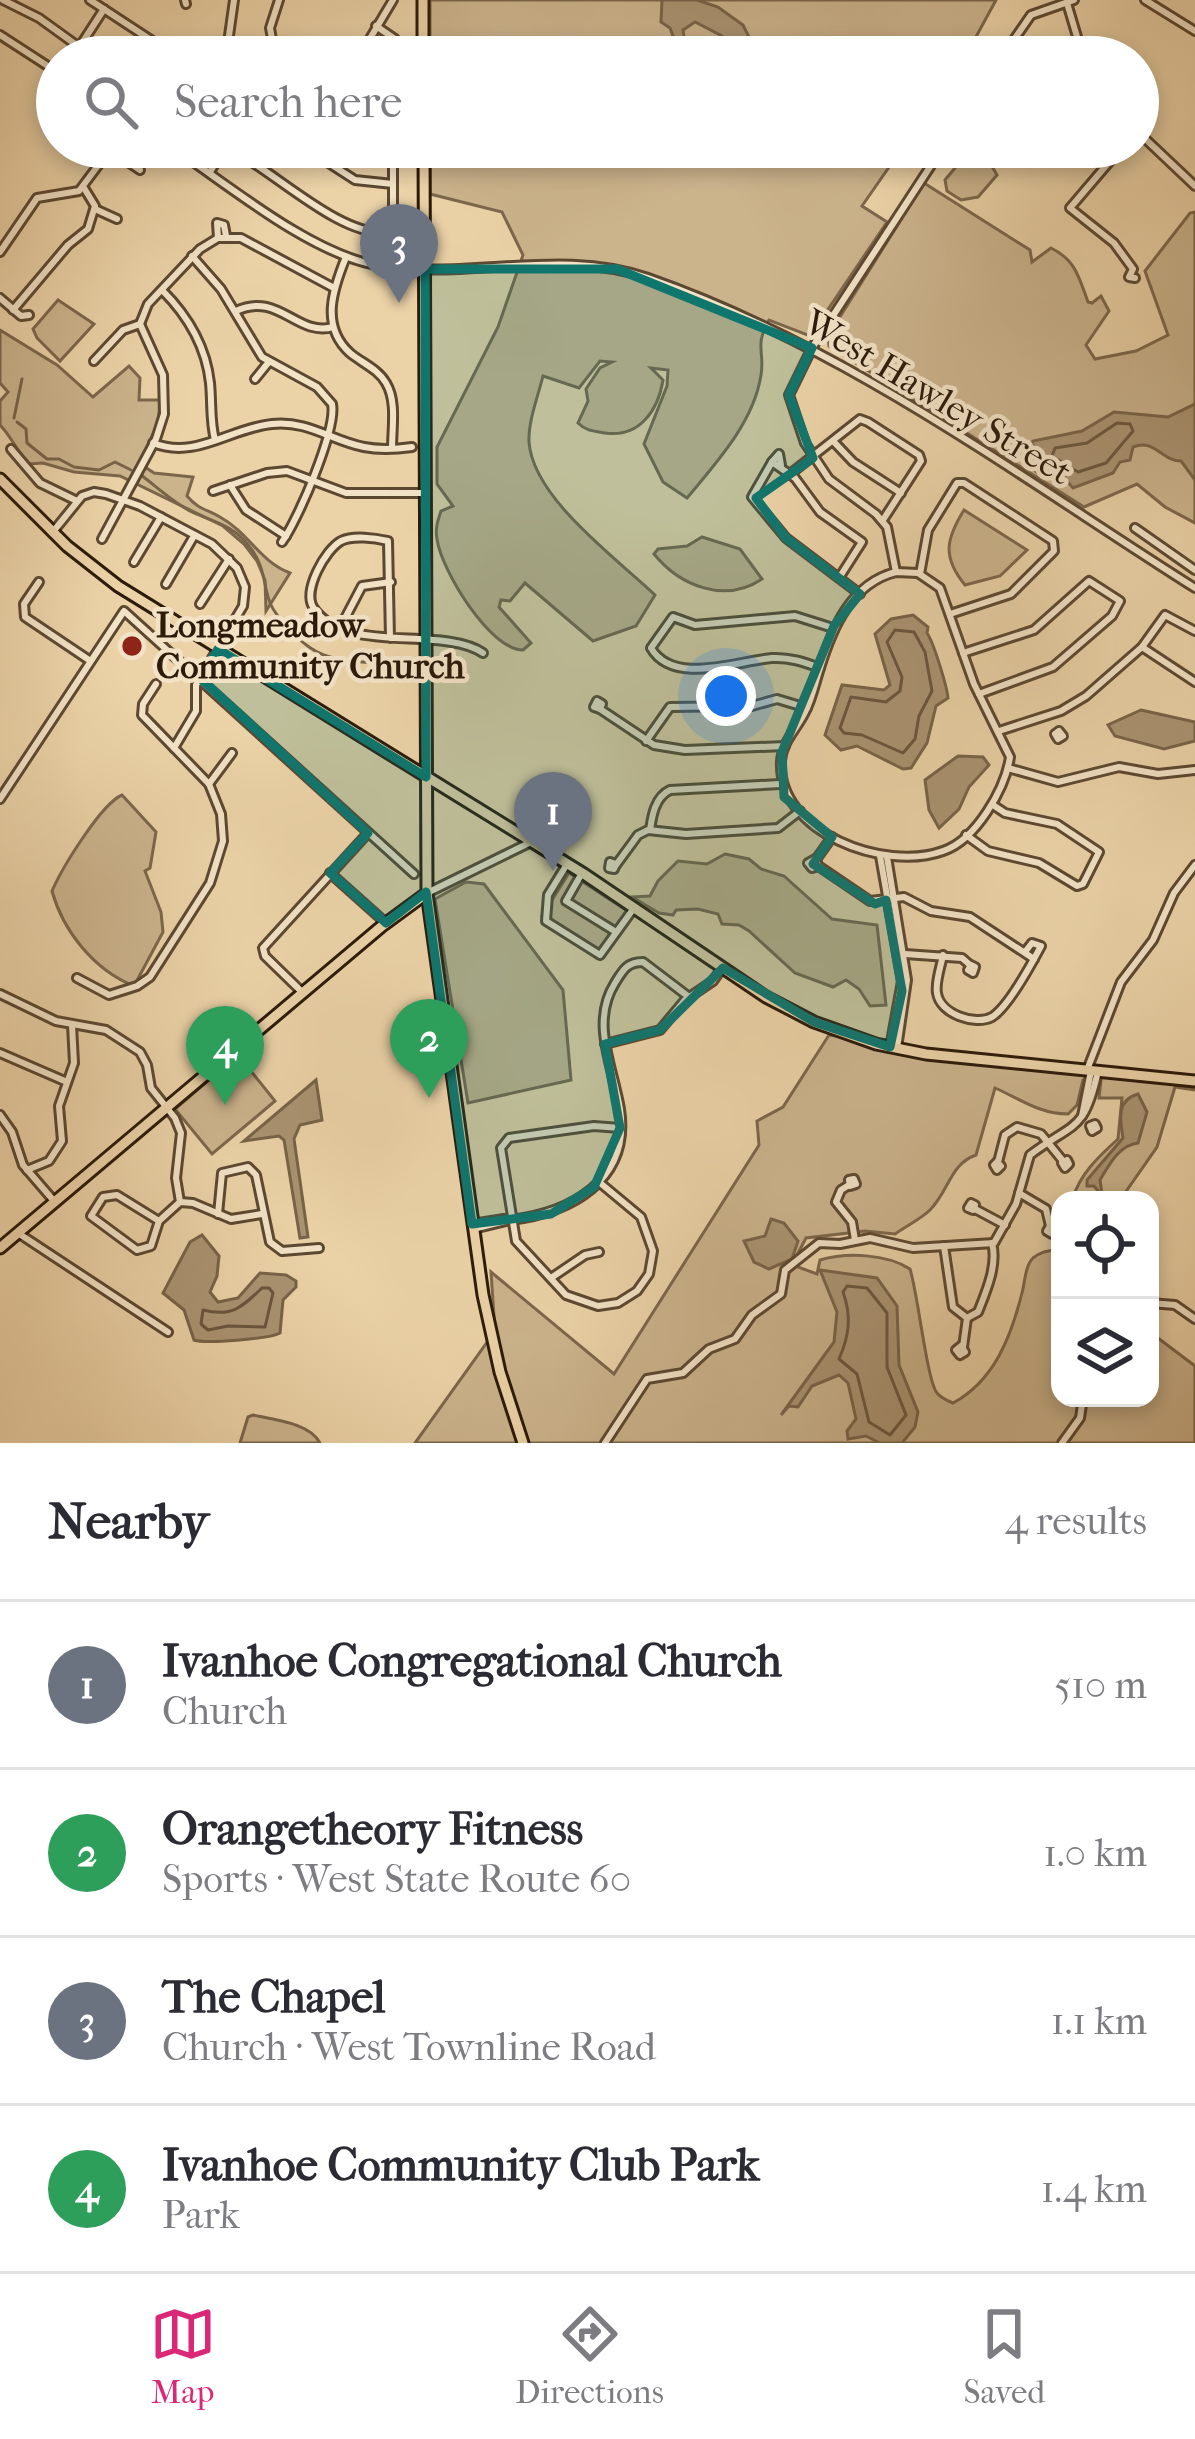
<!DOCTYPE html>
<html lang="en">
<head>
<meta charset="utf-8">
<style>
	body { margin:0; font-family:"IM FELL French Canon",serif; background:#f7f7f7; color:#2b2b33 }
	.controls { position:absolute; right:36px; bottom:36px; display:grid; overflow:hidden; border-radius:24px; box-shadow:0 6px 18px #0003 }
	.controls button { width:108px; height:108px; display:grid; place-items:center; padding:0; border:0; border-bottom:3px solid #e1e1e2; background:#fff; color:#2b2b33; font:60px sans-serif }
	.you { position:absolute; left:726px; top:696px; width:42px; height:42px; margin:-30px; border:9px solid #fff; border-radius:50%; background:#1a73e8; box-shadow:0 0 0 18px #1a73e833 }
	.badge { display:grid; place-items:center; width:78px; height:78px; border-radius:50%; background:#db2777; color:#fff; font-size:39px; font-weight:700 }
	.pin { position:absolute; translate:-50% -99px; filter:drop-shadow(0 3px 6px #0008) }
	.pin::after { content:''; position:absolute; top:63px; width:42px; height:36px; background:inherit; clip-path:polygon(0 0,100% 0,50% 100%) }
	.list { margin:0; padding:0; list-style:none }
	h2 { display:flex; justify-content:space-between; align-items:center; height:156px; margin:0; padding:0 48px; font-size:51px }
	h2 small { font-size:39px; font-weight:400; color:#7c7c81 }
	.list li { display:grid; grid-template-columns:78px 1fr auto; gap:36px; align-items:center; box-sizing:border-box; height:168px; padding:0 48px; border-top:3px solid #e1e1e2 }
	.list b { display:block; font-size:45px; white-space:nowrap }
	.list p { margin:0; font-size:39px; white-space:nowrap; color:#7c7c81 }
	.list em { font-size:39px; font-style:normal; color:#7c7c81 }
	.icon { flex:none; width:66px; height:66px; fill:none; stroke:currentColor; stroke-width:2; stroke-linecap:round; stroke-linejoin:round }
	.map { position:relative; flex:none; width:1195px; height:1443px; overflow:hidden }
	.search { position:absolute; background:#fff; box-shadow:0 6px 18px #0003; left:36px; right:36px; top:36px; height:132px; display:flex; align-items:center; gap:30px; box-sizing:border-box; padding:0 42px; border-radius:66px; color:#7c7c81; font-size:45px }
	.sheet { height:828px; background:#fff }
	nav { display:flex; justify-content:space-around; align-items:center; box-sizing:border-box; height:168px; border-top:3px solid #e1e1e2; background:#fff; font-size:33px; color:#7c7c81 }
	nav a { display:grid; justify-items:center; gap:6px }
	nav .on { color:#db2777 }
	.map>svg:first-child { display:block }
	.green { fill:#cbb38c; stroke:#7c664b; stroke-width:3 }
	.water { fill:#aa9372; stroke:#786348; stroke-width:3 }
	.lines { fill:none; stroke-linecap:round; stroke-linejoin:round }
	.shore { stroke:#6b563e; stroke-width:3 }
	.stream { stroke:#786348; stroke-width:3 }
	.minor-casing { stroke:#5c4831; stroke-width:12 }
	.major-casing { stroke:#2c1a0a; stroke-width:15 }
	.minor { stroke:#f2e2c6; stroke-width:6 }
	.major { stroke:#ebd2a7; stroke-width:9 }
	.marked { fill:#0f766e; fill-opacity:0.2; stroke:#0f766e; stroke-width:9; stroke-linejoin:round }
	.poi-dot { fill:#8f2418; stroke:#f2e2c6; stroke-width:4.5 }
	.labels { text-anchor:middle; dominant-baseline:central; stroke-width:9; stroke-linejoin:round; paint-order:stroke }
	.street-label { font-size:36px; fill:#2c1a0a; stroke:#f2e2c6 }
	.poi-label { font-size:36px; font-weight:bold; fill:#2c1a0a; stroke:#f2e2c6; text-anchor:start }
</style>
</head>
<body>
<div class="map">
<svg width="1195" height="1443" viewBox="0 0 1195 1443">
	<rect width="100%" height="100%" fill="#ebd2a7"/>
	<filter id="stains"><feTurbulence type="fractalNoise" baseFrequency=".00167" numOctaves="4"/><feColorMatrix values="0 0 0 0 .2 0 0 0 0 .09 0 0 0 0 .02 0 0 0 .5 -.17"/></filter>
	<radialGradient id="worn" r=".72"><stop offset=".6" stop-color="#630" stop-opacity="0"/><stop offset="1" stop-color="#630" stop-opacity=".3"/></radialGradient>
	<!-- green -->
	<g class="green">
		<path d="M430 0H996L965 57H430Z"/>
		<path d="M430 147H903L862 206 887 222 810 336 769 320C754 347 765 350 761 375 754 422 716 463 687 498L663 482 644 444 667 386 668 370 651 368 663 380C658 411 639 438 605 433 593 431 586 431 578 423L588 401 586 389 600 368 612 362 600 361 579 388 543 376C538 396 528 422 529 442 533 498 616 558 655 595L636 626 593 641 525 583 510 601 501 600 499 607 531 643 523 650C490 650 441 570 437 539 435 528 438 520 441 511L453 506 437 484V447L498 327 523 255 502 212 430 194Z"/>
		<path d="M972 156 989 161 997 175 978 197 961 200 947 191 945 180 960 162Z"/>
		<path d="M924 183 1030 250 1032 262 1051 248C1076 260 1079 278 1088 302L1092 303 1101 296 1109 311 1086 345 1095 359 1136 351 1168 335 1145 271 1190 213 1195 212V523L1165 507 1137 484 1084 507 829 346 828 336Z"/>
		<path d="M58 300 94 324 60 361 37 338 33 329Z"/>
		<path d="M0 330 57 365 93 397 129 366 140 378 139 400H161L157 426 139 463 154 473 193 477 187 496C198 509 206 509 220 517 249 533 260 562 290 573L266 611 265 580 257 561 244 544 223 526 120 476 74 472 43 463 29 464C17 452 12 437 0 425V401L8 392 0 383Z"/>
		<path d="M964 510 1027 550 1000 576 965 585C942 557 946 539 964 510Z"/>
		<path d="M702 537 740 549 762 579C725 604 680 586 654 554L658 549 687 546Z"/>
		<path d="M122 795 156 832 150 868 145 871 161 912 163 932 134 986C94 970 63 931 52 891 62 868 101 804 122 795Z"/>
		<path d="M725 854 749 859 761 869 784 876 832 919 877 925 886 1005 870 1006 859 989 846 980 833 987 795 973 749 931 739 925 722 924 718 914 698 909 676 910 673 915 659 913 632 897 650 896 658 881 678 861 707 864Z"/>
		<path d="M569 873 629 912 600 953 542 916Z"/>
		<path d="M466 882 484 884 563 990 571 1080 468 1103 435 899Z"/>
		<path d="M829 1035 1195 1087V1090L1175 1087 1157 1147 1120 1200H1072C1080 1174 1098 1157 1118 1139L1122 1098H1099L1101 1080H1083L1077 1105 1068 1114C1040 1114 1020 1099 995 1088L976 1155C950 1164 949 1191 930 1210 921 1219 906 1226 895 1234L865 1231 806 1238 798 1253V1267L817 1274 820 1260C847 1252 887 1254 910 1269 918 1294 927 1381 937 1393 941 1398 948 1401 953 1403 994 1381 1011 1337 1022 1293 1025 1282 1025 1266 1033 1258 1041 1251 1050 1251 1060 1249V1398H1150V1332L1195 1366V1443H415L495 1331 491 1272 614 1374 759 1145 757 1121 783 1107Z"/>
		<path d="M238 1055 275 1101 212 1154 175 1109Z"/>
		<path d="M253 1415C275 1420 310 1423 320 1443H240L248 1417Z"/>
	</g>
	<!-- water -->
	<g class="water">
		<path d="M662 0H697L718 7 743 25 757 53 755 57 736 55 722 36 695 22 683 30 687 57H681L670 28 661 22Z"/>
		<path d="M1195 404V480L1181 461C1161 461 1155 438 1133 447L1130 460 1120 462 1113 473 1073 488 1063 476 1054 480 1051 470 1040 475 1033 469 1036 447 1031 444 1033 441 1082 431 1114 412 1168 417Z"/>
		<path d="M913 615 928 627 927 633C934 643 947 687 948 698L936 706 927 743 911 768 903 769 857 746 841 750 825 735 842 685 884 690 890 685 875 634 891 619Z"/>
		<path d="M1141 710 1195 722V741L1164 749 1115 736 1108 725Z"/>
		<path d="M958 756 983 757 989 765 969 787 959 809 939 828 929 810 925 780Z"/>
		<path d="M316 1080 322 1120 300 1125 294 1139 308 1237 300 1238 284 1140 279 1136 244 1141Z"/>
		<path d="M1138 1094 1147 1112 1138 1143C1119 1145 1109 1165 1100 1180L1103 1200H1094L1099 1192 1094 1186H1087V1180L1123 1138C1120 1120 1116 1100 1138 1094Z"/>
		<path d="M771 1219 784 1223 798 1241 792 1259 769 1269 754 1262 744 1241 765 1236Z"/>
		<path d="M202 1235 219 1256 217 1276 210 1292 218 1302 238 1298 260 1273 286 1275 296 1281V1287L283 1300 280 1333C269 1339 205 1344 194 1340L184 1310 163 1293 190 1242Z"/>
		<path d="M820 1270 877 1278 897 1306 899 1365 918 1412 915 1427 902 1443H880L866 1436 848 1439 847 1431 856 1419 848 1383 839 1375 812 1386 798 1407 789 1406 781 1415 834 1342 837 1312Z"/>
	</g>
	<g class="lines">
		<!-- shore -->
		<g class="shore">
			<path d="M1117 423 1130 424 1133 431 1106 463 1078 472 1052 456 1055 448 1087 443Z"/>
			<path d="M895 630 914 632 925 652 932 691 919 716 915 739 903 753 862 735 844 733 840 728 851 697 886 702 900 691 902 677 887 642Z"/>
			<path d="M847 1286 867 1288 887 1313V1367L906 1415 890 1435 869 1422 857 1374 839 1359C849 1336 852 1317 843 1292Z"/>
			<path d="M262 1288H269L273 1293 265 1327 228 1326 208 1330 201 1324 203 1310C232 1317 241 1308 262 1288Z"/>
		</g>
		<!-- stream -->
		<g class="stream">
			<path d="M14 418 22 379"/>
			<path d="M17 422 26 429 27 443 47 459H59L74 467 99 470 115 462 131 470"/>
			<path d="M141 475C157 487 176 505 194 513 215 522 234 526 249 546 263 563 263 578 268 597 272 614 295 637 309 647 341 670 384 656 417 672"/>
		</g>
		<defs>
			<g id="minor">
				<path d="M3 0 39 18 93 57"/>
				<path d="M90 0 177 57"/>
				<path d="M185 0 186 4"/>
				<path d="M1145 0 1195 31"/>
				<path d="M1067 3 1083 57"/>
				<path d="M376 26 395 39"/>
				<path d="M0 35 57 72"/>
				<path d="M272 39 270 28 279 0"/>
				<path d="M73 57 104 9"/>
				<path d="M153 57 160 46"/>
				<path d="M226 57 234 0"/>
				<path d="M359 57 393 0"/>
				<path d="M1002 57 1031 15 1074 0"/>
				<path d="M1138 132 1195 186"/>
				<path d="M172 147C228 185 310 253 376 265 465 281 561 247 648 278 848 348 1018 476 1195 588"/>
				<path d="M227 147C271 168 341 239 389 232"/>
				<path d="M304 147 355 180 393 184"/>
				<path d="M1122 147 1070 208 1114 243 1133 269 1129 277 1135 278"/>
				<path d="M110 150 140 170"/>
				<path d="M210 172 225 147"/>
				<path d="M95 209 117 219"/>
				<path d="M389 232 393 224V147"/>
				<path d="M218 238 217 223 224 225 226 236"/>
				<path d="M0 252 37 198 79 191 112 147"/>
				<path d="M192 256 221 289 262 357 317 387 332 404C337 429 298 520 282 542"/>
				<path d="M346 257C333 289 320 326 350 353 362 363 378 369 386 383 397 401 392 428 392 448"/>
				<path d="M162 290C188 316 206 346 210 383 212 403 210 421 215 440"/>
				<path d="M0 298 21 316 29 315"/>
				<path d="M13 310 68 245 88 229 95 206 84 188"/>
				<path d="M236 311C279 291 296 337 333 327"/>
				<path d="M140 324 148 304 200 249 218 238H241L334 288"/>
				<path d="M94 361 123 330 140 324"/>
				<path d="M255 379 268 363"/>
				<path d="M834 442 853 462 901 493"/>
				<path d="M153 443C196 460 230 428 272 424 308 420 332 441 364 447 379 450 397 449 412 447"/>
				<path d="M11 449 40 483 77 501"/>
				<path d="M772 462 779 454 781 465"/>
				<path d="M790 474 860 419 868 422 919 455 921 461 883 520"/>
				<path d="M230 485 246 510 286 536"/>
				<path d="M213 491 267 473 287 471 346 493H426"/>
				<path d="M1135 528 1195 570"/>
				<path d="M52 533 82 496 94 492 106 494 140 506 212 544 237 568 245 587 243 606 196 685V711L174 748"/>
				<path d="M102 539 156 439 164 414 163 375 140 324"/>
				<path d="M134 562 161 517"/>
				<path d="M896 572 918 573 940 588 974 684 1010 757C1005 789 976 840 943 851 885 872 777 833 781 761 782 742 797 729 805 712 812 699 815 683 820 668 832 629 851 583 896 572Z"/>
				<path d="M896 572 887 527 876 514 829 479 805 443 789 395 812 348 943 147"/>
				<path d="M920 574 928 530 957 483H964L1053 541 1054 551 1011 594 950 614"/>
				<path d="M839 578 862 542 820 512 795 478 772 462 752 497 786 538 860 594"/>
				<path d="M39 582 24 604 25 617 89 660"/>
				<path d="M166 584 194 536"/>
				<path d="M200 604 229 559"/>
				<path d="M341 626 362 586 391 582"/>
				<path d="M390 638 388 541C375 538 353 535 341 541 325 550 303 590 313 607 344 656 441 625 483 653"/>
				<path d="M1142 647 1195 682"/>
				<path d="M963 653 1034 630 1089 581 1120 601 1112 616 1053 667 979 694"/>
				<path d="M820 668C804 662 789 657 772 658 737 661 673 686 651 648L673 617 695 625 795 616 833 628"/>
				<path d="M597 701 602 704 600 709 594 707Z"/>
				<path d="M600 709 654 745 685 750 785 746"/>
				<path d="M999 731 1061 711 1086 696 1142 647 1165 615 1195 631"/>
				<path d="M1059 731 1063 736 1058 739 1055 734Z"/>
				<path d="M646 741 670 707 752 706 777 699 807 708"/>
				<path d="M1008 768 1058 782 1119 767 1158 774 1195 770"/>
				<path d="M209 784 232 753"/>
				<path d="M0 799 124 611 414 874"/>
				<path d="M650 830C652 816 655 797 670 790L780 784"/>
				<path d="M966 835 988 851 1039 863 1077 886 1083 884 1099 852 1057 824 1005 813 993 805"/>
				<path d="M832 837 817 858V865L870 901 904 897 931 911 970 917 1034 959"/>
				<path d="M880 856 902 981 890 1047"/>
				<path d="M887 857 907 980 897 1048"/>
				<path d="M817 858 808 863 812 868 818 866"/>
				<path d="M610 862 616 864 614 869 609 868Z"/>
				<path d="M567 864 548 895 546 921 600 955 634 908"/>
				<path d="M616 865 638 835 648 830 686 834 778 828 800 811"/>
				<path d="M330 873 386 923"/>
				<path d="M582 873 566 901 616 932"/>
				<path d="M427 893 531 842"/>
				<path d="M905 954 962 958 970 965"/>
				<path d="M943 955C941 966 935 982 937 993 940 1014 975 1026 992 1017 1008 1007 1032 963 1041 946L1032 943 1025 952"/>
				<path d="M971 965 975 967 973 973 968 970Z"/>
				<path d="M77 978 109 995 137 986 150 977 210 883 223 841 221 814 209 784 142 715 143 704 156 684"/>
				<path d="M302 992 265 956 263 948 368 833"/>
				<path d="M0 994 56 1021 106 1030 140 1052 147 1065 151 1088 175 1118 181 1133 176 1178 180 1202"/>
				<path d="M605 1044 660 1030 685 1000 713 981 722 968"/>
				<path d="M0 1053 67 1082"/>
				<path d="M1087 1070 1121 982 1153 940 1174 893 1195 865"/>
				<path d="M0 1115 12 1132 23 1165 54 1201"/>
				<path d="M1082 1116 1091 1071"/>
				<path d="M1095 1124 1097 1128 1092 1131 1090 1126Z"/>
				<path d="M1067 1160 1069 1164 1065 1168 1062 1163Z"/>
				<path d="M997 1162 1001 1166 997 1170 994 1165Z"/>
				<path d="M998 1162 1005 1135 1017 1127 1041 1134 1063 1161"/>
				<path d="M27 1170 49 1161 62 1141 59 1106 74 1063 72 1025"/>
				<path d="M854 1179 856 1184 850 1186 849 1180Z"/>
				<path d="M599 1182 641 1217 653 1251 649 1274 637 1291 618 1303 598 1306 566 1295 516 1241 501 1148 509 1138 594 1126 620 1128"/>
				<path d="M849 1185 841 1190 836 1202 852 1222 855 1240"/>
				<path d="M1019 1193 1046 1209 1050 1226"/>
				<path d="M971 1203 975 1205 973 1210 968 1208Z"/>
				<path d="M975 1209 1005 1225"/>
				<path d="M218 1214 222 1173 248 1167 256 1175 270 1242 282 1251 319 1248"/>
				<path d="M510 1220C570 1213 631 1181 620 1109 613 1066 590 1023 615 983 623 970 627 962 643 962L689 997"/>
				<path d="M159 1221 117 1195 103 1197 91 1216 137 1250 151 1246 159 1221 180 1202 193 1203 231 1219 262 1214"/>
				<path d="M472 1224 504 1219"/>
				<path d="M1050 1226 1054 1229 1052 1234 1047 1231Z"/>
				<path d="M473 1229 510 1220 504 1219"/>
				<path d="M18 1233 168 1332"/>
				<path d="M944 1246 953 1307 967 1318 978 1312C986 1292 998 1265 992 1243"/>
				<path d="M551 1278 585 1255 599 1252"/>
				<path d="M1150 1303 1175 1305 1195 1319"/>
				<path d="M961 1346 965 1352 960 1355 956 1350Z"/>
				<path d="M963 1347 967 1318"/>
				<path d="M605 1443 647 1379 683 1373 709 1349 735 1339 752 1315 781 1294 785 1270 819 1243 840 1244 870 1238 913 1248 994 1243 1016 1204 1030 1155C1075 1121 1084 1133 1098 1071"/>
				<path d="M1062 1443 1080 1418 1083 1398"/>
			</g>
			<g id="major">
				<path d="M423 57V0"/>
				<path d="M424 147 427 893 483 1295 500 1372 523 1443"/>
				<path d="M0 479 67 546 118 586 584 874 766 997 814 1022 876 1044 926 1054 1195 1081"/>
				<path d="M0 1248 382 926 427 893"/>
			</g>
		</defs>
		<!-- minor casing -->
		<use href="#minor" class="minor-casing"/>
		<!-- major casing -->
		<use href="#major" class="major-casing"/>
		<!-- minor -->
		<use href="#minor" class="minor"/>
		<!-- major -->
		<use href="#major" class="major"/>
	</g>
	<!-- marked area -->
	<path class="marked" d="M425 269H617L812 348 789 395 813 458 756 498 786 538 860 594 834 626 782 752 784 797 832 837 813 864 875 904 886 900 902 991 890 1047 814 1022 723 968 660 1030 605 1044 620 1128 594 1187 551 1214 472 1224 426 892 386 923 330 873 368 833 200 678 218 649 426 777Z"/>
	<!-- markers -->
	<circle class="poi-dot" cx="132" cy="646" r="12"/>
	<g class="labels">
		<!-- street labels -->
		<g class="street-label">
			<text transform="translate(938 397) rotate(31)">West Hawley Street</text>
		</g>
		<!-- poi labels -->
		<g class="poi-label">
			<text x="156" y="625">Longmeadow<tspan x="156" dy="41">Community Church</tspan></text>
		</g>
	</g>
	<rect width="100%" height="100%" filter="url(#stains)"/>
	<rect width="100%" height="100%" fill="url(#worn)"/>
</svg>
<div class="controls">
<button><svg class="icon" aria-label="locate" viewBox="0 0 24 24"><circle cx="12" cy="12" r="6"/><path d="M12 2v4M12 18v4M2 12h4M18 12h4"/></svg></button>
<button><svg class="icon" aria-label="layers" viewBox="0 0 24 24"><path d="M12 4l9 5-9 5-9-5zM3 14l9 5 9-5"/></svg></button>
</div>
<div class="you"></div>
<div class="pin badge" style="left:553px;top:871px;background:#6b7280">1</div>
<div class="pin badge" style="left:429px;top:1098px;background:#2e9e5b">2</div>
<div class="pin badge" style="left:399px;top:303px;background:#6b7280">3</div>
<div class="pin badge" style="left:225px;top:1105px;background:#2e9e5b">4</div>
<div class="search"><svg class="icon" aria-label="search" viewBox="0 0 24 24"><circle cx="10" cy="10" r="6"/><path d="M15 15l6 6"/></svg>Search here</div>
</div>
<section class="sheet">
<h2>Nearby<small>4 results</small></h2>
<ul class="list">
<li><span class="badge" style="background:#6b7280">1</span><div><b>Ivanhoe Congregational Church</b><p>Church</p></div><em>510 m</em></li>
<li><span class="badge" style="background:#2e9e5b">2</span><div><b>Orangetheory Fitness</b><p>Sports · West State Route 60</p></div><em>1.0 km</em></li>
<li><span class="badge" style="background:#6b7280">3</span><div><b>The Chapel</b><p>Church · West Townline Road</p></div><em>1.1 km</em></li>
<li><span class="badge" style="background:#2e9e5b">4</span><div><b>Ivanhoe Community Club Park</b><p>Park</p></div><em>1.4 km</em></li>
</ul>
</section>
<nav>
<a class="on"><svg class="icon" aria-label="map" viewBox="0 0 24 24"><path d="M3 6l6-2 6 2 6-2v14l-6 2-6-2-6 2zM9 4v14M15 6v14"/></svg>Map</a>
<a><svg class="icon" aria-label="directions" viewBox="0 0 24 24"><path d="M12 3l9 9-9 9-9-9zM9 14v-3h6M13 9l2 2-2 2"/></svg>Directions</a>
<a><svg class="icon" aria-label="saved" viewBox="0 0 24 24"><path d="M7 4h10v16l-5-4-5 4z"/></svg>Saved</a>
</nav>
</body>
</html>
